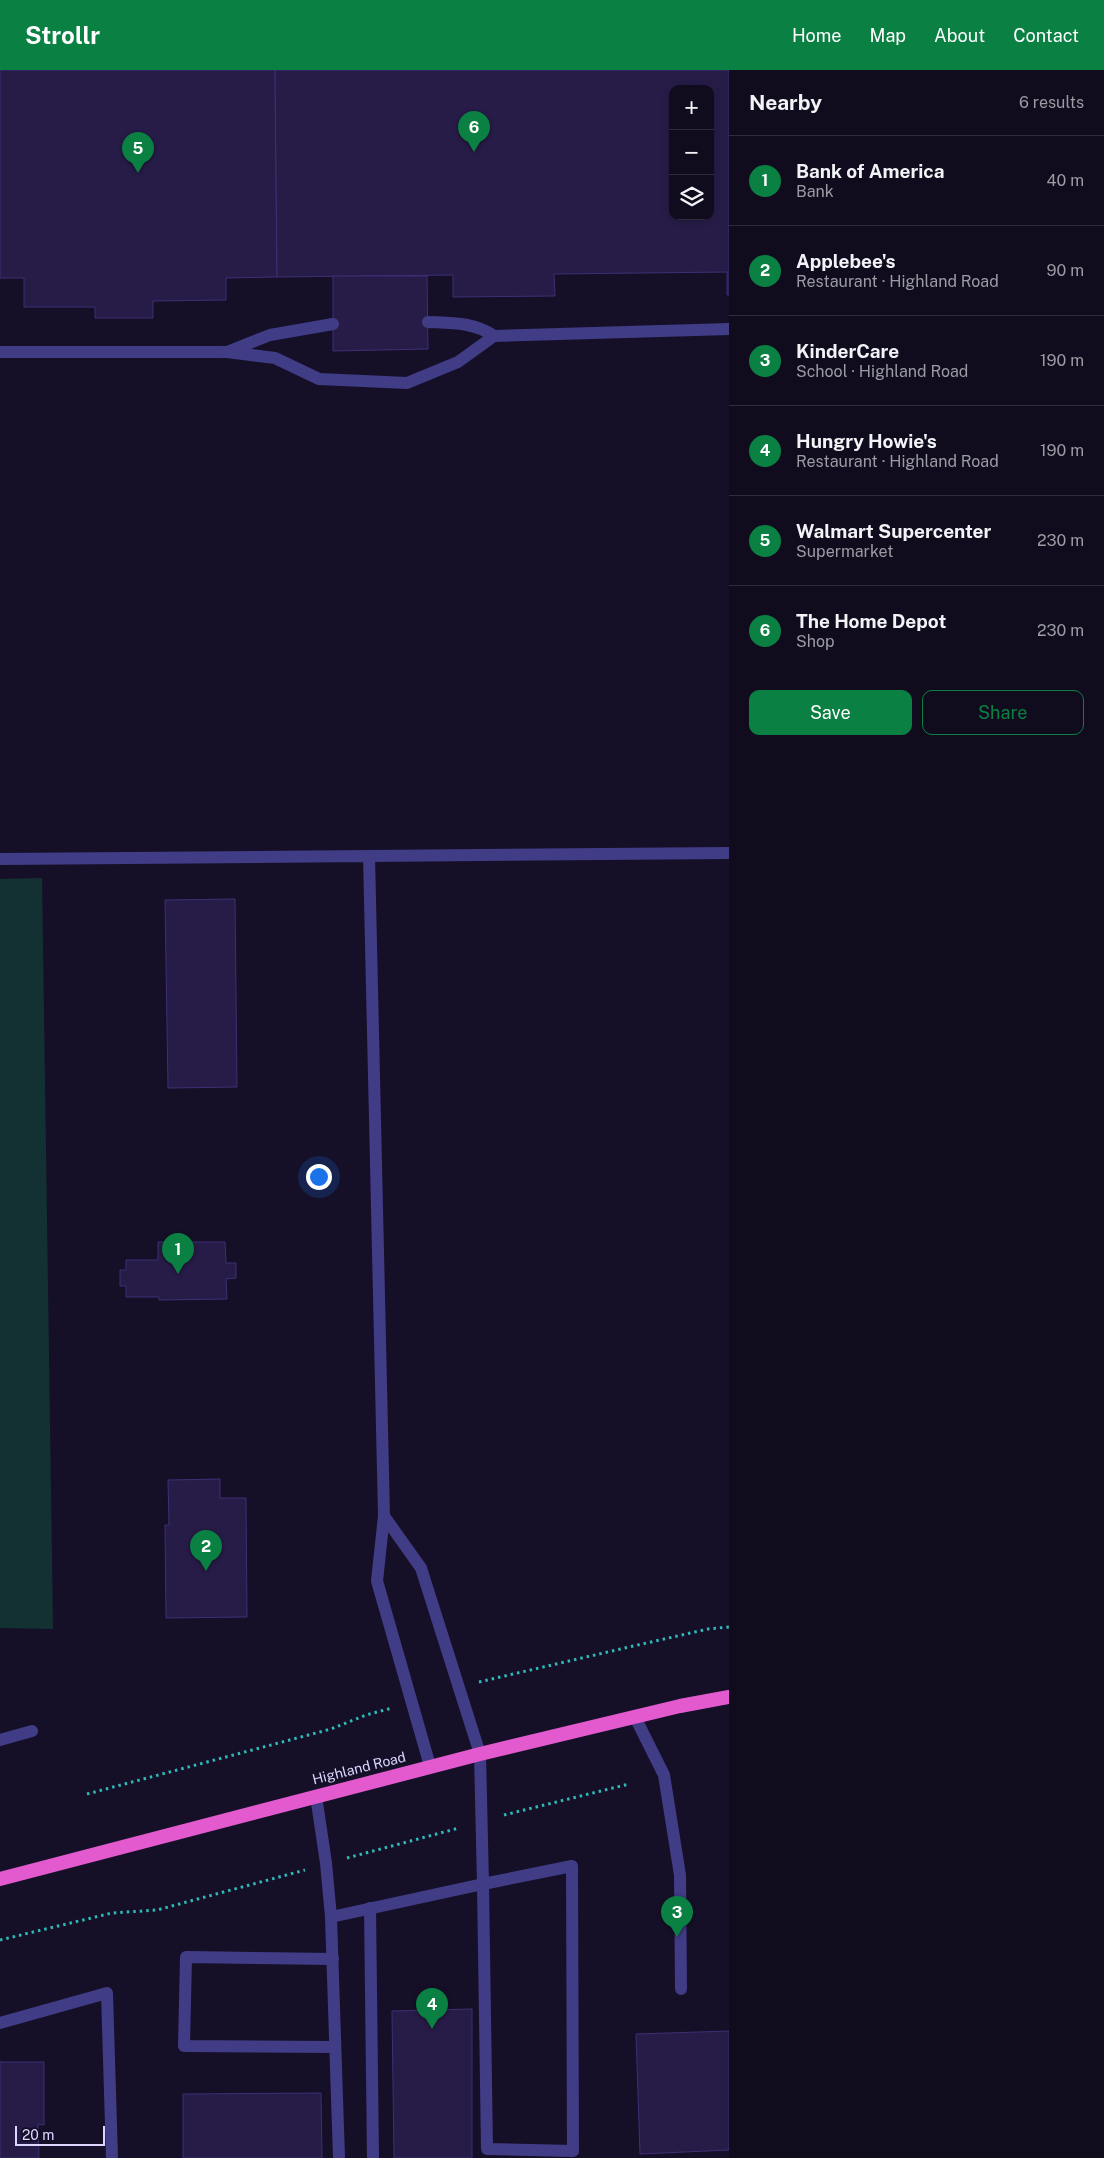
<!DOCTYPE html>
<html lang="en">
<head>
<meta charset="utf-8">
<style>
	body { margin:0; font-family:"Public Sans",sans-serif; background:#1e1a2b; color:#f1f3f6 }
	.controls { position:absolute; right:15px; top:15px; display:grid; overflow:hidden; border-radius:10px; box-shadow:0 2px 8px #0003 }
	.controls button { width:45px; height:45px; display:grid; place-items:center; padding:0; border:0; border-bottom:1px solid #302c3c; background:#100c1e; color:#f1f3f6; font:25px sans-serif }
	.scale { position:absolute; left:15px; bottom:12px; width:90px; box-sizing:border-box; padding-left:5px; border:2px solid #ddd7ff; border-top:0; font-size:14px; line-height:18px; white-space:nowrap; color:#ddd7ff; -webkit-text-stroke:4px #151028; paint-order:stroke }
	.you { position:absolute; left:318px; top:1106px; width:18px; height:18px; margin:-12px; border:4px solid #fff; border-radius:50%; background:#1a73e8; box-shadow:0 0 0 8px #1a73e833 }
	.badge { display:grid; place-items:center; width:32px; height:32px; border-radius:50%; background:#0b8043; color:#fff; font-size:16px; font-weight:700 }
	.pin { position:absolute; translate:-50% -41px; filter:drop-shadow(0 1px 2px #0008) }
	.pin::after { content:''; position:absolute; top:26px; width:18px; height:15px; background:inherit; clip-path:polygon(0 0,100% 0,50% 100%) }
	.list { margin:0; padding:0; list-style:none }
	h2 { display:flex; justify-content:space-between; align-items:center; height:65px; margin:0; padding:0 20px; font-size:21px }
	h2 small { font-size:16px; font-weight:400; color:#9c9ba4 }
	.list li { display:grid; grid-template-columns:32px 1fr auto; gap:15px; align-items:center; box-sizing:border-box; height:90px; padding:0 20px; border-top:1px solid #302c3c }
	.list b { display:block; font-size:19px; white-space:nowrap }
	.list p { margin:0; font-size:16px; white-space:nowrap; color:#9c9ba4 }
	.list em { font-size:16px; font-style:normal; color:#9c9ba4 }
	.actions { display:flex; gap:10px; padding:15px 20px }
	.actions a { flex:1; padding:11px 0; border:1px solid #0b8043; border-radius:10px; text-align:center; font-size:18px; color:#0b8043 }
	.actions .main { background:#0b8043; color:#fff }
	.icon { flex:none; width:28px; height:28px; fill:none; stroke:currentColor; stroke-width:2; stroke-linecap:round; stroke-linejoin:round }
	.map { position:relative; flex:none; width:729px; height:2088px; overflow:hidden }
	header { display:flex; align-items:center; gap:30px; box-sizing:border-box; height:70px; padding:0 25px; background:#0b8043; color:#fff }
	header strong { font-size:24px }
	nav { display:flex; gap:28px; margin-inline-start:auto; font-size:18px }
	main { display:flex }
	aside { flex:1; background:#100c1e }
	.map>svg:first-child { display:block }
	.green { fill:#133132 }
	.building { fill:#271c48; stroke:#3f2f74; fill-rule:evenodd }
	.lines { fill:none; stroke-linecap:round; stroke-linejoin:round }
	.path { stroke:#31b9b6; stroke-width:3; stroke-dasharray:2.5 4; stroke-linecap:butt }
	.service { stroke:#413c86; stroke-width:12 }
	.trunk { stroke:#e25ace; stroke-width:14 }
	.labels { text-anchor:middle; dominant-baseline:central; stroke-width:5; stroke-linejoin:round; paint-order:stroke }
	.street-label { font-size:14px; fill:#ddd7ff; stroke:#151028 }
</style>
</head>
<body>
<header>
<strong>Strollr</strong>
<nav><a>Home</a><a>Map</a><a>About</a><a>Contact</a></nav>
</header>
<main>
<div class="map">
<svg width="729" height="2088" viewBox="0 0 729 2088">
	<rect width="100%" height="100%" fill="#151028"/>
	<!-- green -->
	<path class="green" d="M42 808 53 1559 0 1558V809Z"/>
	<!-- building -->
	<g class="building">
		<path d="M0 0H275L277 207 226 208V230L153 231V248H95V237H24V208H0Z"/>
		<path d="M275 0H729V225H727V202L554 204 555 226 453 227V205L277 207ZM673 19H710V146H673Z"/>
		<path d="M333 206H427L428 279 333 281Z"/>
		<path d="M235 829 237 1017 168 1018 165 830Z"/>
		<path d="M158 1172H225L226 1193H236V1208L226 1209 227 1229 159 1230V1227H126V1216H120V1200H126V1190H158Z"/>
		<path d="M220 1409V1428H246L247 1547 166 1548 165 1455H169L168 1410Z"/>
		<path d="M472 1939V2088H394L392 1941Z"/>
		<path d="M729 1961V2080L640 2084 636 1964Z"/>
		<path d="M0 1992H44V2055L38 2054 39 2088H0Z"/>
		<path d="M321 2023 322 2088H183V2024Z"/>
	</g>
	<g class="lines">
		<!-- path -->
		<g class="path">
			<path d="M479 1612 629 1577 708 1559 729 1557"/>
			<path d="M87 1724 331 1659 366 1645 392 1638"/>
			<path d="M504 1745 629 1714"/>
			<path d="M347 1788 459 1758"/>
			<path d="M0 1870 112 1843 157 1840 305 1800"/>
		</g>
		<!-- service -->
		<g class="service">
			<path d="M428 252C451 253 474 252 494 266"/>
			<path d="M0 282H227L275 288 319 309 407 313 458 292 494 266 729 259"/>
			<path d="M227 282 270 265 333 254"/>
			<path d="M369 786 729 783"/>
			<path d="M0 789 369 786 384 1446 377 1511 430 1696"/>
			<path d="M635 1647 664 1705 680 1805 681 1919"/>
			<path d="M0 1670 32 1661"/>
			<path d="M316 1726 326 1793 331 1847 339 2088"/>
			<path d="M370 1838 373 2088"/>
			<path d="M331 1847 483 1814 487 2079 573 2081 572 1796 483 1814 480 1684 421 1498 384 1446"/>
			<path d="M333 1889 186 1887 184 1976 335 1977"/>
			<path d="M0 1953 107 1923 112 2088"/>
		</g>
		<!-- trunk -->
		<path class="trunk" d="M0 1809 480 1684 680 1636 729 1627"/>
	</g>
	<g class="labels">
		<!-- street labels -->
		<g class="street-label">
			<text transform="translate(359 1698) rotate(-14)">Highland Road</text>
		</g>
	</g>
</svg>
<div class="controls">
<button>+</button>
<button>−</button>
<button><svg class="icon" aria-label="layers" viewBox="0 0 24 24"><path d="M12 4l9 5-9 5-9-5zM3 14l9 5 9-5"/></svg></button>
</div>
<div class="scale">20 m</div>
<div class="you"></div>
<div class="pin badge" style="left:178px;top:1204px">1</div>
<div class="pin badge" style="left:206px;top:1501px">2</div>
<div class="pin badge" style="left:677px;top:1867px">3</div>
<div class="pin badge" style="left:432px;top:1959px">4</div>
<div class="pin badge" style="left:138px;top:103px">5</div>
<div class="pin badge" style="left:474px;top:82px">6</div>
</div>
<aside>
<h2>Nearby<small>6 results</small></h2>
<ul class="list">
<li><span class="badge">1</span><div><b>Bank of America</b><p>Bank</p></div><em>40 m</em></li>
<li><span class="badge">2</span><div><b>Applebee's</b><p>Restaurant · Highland Road</p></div><em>90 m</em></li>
<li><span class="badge">3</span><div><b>KinderCare</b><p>School · Highland Road</p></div><em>190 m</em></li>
<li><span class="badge">4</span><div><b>Hungry Howie's</b><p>Restaurant · Highland Road</p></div><em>190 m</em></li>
<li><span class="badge">5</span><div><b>Walmart Supercenter</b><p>Supermarket</p></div><em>230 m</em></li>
<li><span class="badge">6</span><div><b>The Home Depot</b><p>Shop</p></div><em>230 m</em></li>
</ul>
<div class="actions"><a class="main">Save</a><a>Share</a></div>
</aside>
</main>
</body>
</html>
